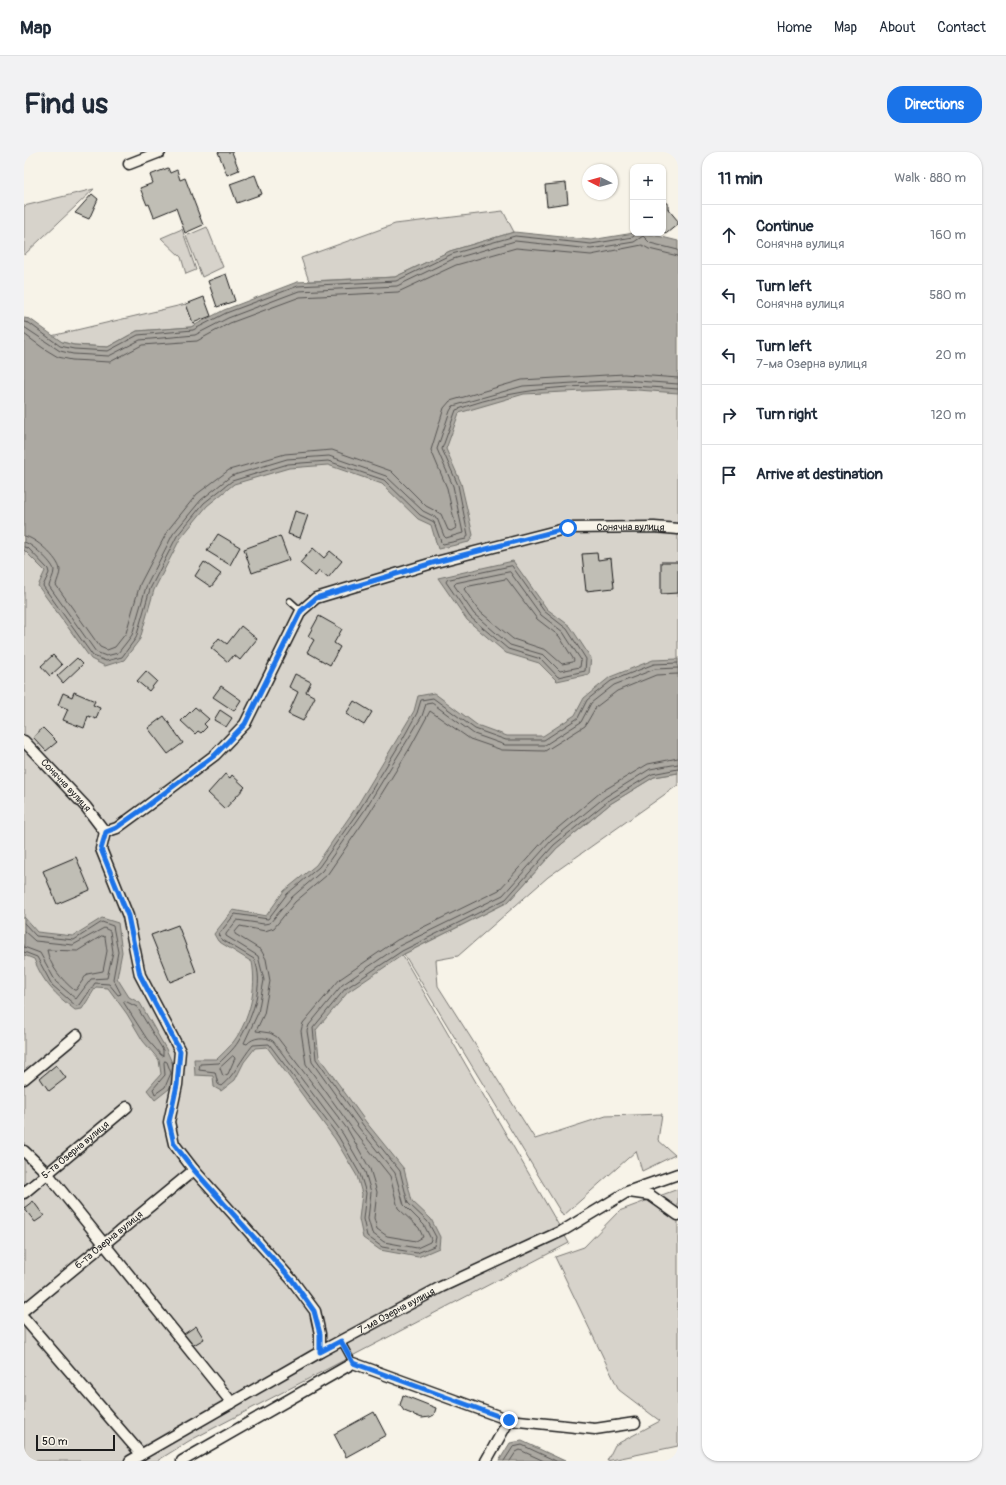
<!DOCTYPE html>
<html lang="en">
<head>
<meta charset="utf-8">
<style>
	body { margin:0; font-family:Pangolin,sans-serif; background:#f2f2f3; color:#1f2937 }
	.controls { position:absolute; right:12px; top:12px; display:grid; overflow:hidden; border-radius:8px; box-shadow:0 1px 3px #0004 }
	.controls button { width:36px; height:36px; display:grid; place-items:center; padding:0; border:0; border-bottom:1px solid #e0e1e3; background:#fff; color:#1f2937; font:20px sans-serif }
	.compass { position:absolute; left:558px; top:12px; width:36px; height:36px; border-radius:50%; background:#fff; box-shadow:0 1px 3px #0004; rotate:276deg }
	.scale { position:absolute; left:12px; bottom:10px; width:79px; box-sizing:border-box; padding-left:4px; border:2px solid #1c1c1c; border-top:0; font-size:11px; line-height:14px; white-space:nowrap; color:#1c1c1c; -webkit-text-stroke:3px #f7f3e8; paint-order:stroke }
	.stop { position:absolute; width:12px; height:12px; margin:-9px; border:3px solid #1a73e8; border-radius:50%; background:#fff }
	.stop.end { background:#1a73e8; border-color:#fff; box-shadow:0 1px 4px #0008 }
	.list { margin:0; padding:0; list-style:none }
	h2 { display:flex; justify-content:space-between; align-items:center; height:52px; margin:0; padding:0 16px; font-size:17px }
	h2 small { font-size:13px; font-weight:400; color:#747a83 }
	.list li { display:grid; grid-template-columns:26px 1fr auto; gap:12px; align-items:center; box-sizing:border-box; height:60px; padding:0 16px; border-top:1px solid #e0e1e3 }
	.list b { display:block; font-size:15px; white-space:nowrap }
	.list p { margin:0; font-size:13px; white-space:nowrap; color:#747a83 }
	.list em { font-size:13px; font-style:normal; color:#747a83 }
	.icon { flex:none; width:22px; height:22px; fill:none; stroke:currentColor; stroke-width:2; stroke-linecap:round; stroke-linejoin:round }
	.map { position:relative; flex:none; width:654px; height:1309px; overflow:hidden; border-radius:16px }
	header { display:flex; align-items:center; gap:24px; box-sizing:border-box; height:56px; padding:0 20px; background:#fff; border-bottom:1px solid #e0e1e3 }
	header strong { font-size:19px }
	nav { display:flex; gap:22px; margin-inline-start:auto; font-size:14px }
	.intro { display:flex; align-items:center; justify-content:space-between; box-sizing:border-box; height:96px; padding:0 24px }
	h1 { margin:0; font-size:28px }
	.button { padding:10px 18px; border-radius:16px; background:#1a73e8; color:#fff; font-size:14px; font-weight:700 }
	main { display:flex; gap:24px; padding:0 24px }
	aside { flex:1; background:#fff; border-radius:16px; box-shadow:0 1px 3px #0004 }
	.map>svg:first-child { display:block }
	.green { fill:#d7d3cb; stroke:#7a7874 }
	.water { fill:#aca9a2; stroke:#72716c }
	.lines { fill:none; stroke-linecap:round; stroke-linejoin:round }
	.shore { stroke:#565452; stroke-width:1 }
	.building { fill:#c0beb5; stroke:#1c1c1c }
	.service-casing { stroke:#1c1c1c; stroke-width:8 }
	.minor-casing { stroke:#1c1c1c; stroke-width:13 }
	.service { stroke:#f7f3e8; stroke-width:5 }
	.minor { stroke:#f7f3e8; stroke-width:10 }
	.route { stroke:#1a73e8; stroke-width:5 }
	.labels { text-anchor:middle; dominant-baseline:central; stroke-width:4; stroke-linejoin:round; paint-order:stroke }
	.street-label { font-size:10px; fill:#1c1c1c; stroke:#f7f3e8 }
</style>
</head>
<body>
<header>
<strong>Map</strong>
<nav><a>Home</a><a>Map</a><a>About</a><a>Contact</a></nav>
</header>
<div class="intro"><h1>Find us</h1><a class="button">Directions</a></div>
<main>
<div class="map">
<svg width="654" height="1309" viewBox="0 0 654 1309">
	<rect width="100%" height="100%" fill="#f7f3e8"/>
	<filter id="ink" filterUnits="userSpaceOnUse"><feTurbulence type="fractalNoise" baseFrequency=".025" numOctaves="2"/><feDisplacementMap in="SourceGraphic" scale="8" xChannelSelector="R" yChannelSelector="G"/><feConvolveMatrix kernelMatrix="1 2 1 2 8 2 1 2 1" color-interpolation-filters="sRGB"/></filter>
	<g filter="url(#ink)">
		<!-- green -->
		<g class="green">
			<path d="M70 37 0 103V54Z"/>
			<path d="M479 59 490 80 426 99 371 125 285 129 277 106 371 72Z"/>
			<path d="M183 75 199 115 178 125 162 84Z"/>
			<path d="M158 77 172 118 162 122 157 105 137 86Z"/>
			<path d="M162 152 171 173 167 175 113 179 84 195 50 193 38 190 27 184Z"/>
			<path d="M506 211 654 225V606L369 787 545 1091 165 1289 133 1309H0V226Z"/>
			<path d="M654 621V633L524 725 434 804 412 808 414 834 511 987 582 964 638 962 634 988 651 1003 618 1019 612 999 539 1064 380 802 484 750 533 696 586 652 630 625Z"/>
			<path d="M654 1037V1294L583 1309 591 1293 636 1269 595 1238 531 1105 560 1095 595 1059Z"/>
		</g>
		<!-- water -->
		<g class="water">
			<path d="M490 80 567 88 610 81H622L654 89V241L600 237 500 242 435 261 422 297 437 331 449 383 445 390 414 397 407 373 394 367 358 332 304 313 265 316 210 332 183 354 156 387 130 438 116 487 100 508 81 514 67 507 14 434 21 419 0 398V166L6 167 38 190 50 193 84 195 113 179 167 175 200 158 273 130 371 125 426 99Z"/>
			<path d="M489 409 523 457 546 474 567 506 565 522 533 529 515 511 482 501 443 468 414 426Z"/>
			<path d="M654 507V621L630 625 586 652 533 696 484 750 380 802 324 840 292 878 295 905 342 970 380 1017 388 1049 407 1067 416 1085 415 1096 394 1105 356 1098 339 1086 335 1067 338 1042 333 1024 311 987 243 895 231 896 220 910 211 928 197 939 190 935 189 924 171 923 170 907H193C198 902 205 896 210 889 226 867 233 836 228 810L194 789 190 782 209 758 242 764 260 739 292 713 333 654 390 559 394 544 410 541 453 573 483 584H519L551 563 560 546 586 525 629 508Z"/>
			<path d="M0 765 13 780 49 784 78 766 94 771 98 800 93 826 105 845 116 851 142 897 152 920 145 937 131 948 123 938 137 922 135 908 119 889 103 862 84 836 72 835 58 857 51 858C32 843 19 831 10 807L0 803Z"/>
			<path d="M498 1289 541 1309H475L486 1291Z"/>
		</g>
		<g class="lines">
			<!-- shore -->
			<g class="shore">
				<path d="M0 170 5 171 36 194 50 197 84 199 114 183 169 178 202 161 274 134 372 129 428 102 491 84 567 92 609 85 613 81"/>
				<path d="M0 175 36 199 49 202 85 204 116 188 171 183 204 166 275 139 373 134 429 107 491 89 567 97 610 90 619 84 626 91 654 98"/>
				<path d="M0 182 19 196 34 205 48 208 86 210 118 193 173 189 206 171 276 145 374 140 432 113 492 96 567 103 618 93 625 97 654 104"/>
				<path d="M0 384C11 385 35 407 36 418 36 423 33 428 32 433L76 495 83 498 91 495 102 481 116 432 144 378 173 342 205 318 261 302 308 298 367 319 402 354 417 362 424 378 427 379 432 376 423 336 407 298 420 256 426 249 498 228 600 222 654 226"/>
				<path d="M0 390C7 391 29 411 30 418 30 424 26 429 25 434L72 500 82 504 94 501 102 491 108 483 122 435 149 382 177 348 207 324 263 307 305 304 362 324 399 359 413 366 420 384 422 386 439 381 429 334 413 297 426 259 429 254 499 234 600 228 654 232"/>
				<path d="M0 395 4 396 24 417 25 421 19 434 69 504 82 509 98 505 112 486 126 437 153 384 180 351 208 329 264 312 304 309 360 328 396 363 410 370 417 390 419 392 442 387 444 383 434 333 418 297 432 258C502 231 581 231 654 237"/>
				<path d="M488 414 520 459 543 477 562 507 561 519 534 525 517 507 484 497 446 465 422 430 423 428Z"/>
				<path d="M486 420 517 463 539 480 557 508 556 515 536 519 520 503 486 493 450 462 430 433 432 431Z"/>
				<path d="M483 427 513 467 535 484 550 508 549 510 538 512 522 498 489 487 454 458 440 437 442 435Z"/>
				<path d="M654 511 630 512 587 529 563 548 554 566 520 588H482L451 577 409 546 397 548 393 561 377 590 336 657 295 715 263 742 244 767 211 762 195 782 197 787 230 807C242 831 227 869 214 890 210 897 201 905 195 911L176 912 175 918 191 920 194 932 197 934C211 923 217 907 229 893L245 892 314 984 336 1022 342 1041 339 1067 343 1084 358 1095 393 1101 410 1094 412 1085 404 1070 384 1051 376 1019 339 973 292 907 289 876 321 837 378 799 482 747 530 693 584 649 628 622 654 617"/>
				<path d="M654 516 631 517 590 533 567 551 557 570 521 593H481L450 582 408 551 402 552 398 564 389 579 340 659 298 719 267 746 246 771 240 772 213 768 202 782V784L234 804 240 828 234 861 220 891 223 892C229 885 241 884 249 889L319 982 341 1020 347 1040 344 1067 348 1081 360 1090 393 1096 406 1090 407 1087 400 1073 380 1053 371 1021 335 976 288 910 283 879 285 873 318 833 375 794 479 743 527 689 581 645 626 617 654 612"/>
				<path d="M654 522 632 523 593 539 572 555 561 574 521 599 478 598 446 587 406 559 386 596 345 662 303 723 271 750 250 776 241 779 216 774 211 780V782L237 798 242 807 246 829 240 862 232 879 246 881 253 885 324 978 346 1017 353 1040 350 1066 353 1077 363 1084 392 1089 399 1085 395 1076 374 1056 366 1024 330 979 282 912 277 879 279 871 316 827 373 788 475 738 523 685 577 640 624 612 654 606"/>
				<path d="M0 771 12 784 50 788 78 770 89 774 94 800 89 827 97 842 94 843 85 832 71 831 56 853 52 854 28 833 13 805 0 800"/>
				<path d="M0 779 11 789 49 793 80 776 86 779 89 800 83 826 67 827 52 847 32 830 16 801 0 795"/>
				<path d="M78 784 81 785 83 799 79 819 63 822 52 838H50C37 827 26 814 23 798L53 799Z"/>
				<path d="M101 849 113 855 139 898V904L137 903 123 887 100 851Z"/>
				<path d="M209 904 211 906 204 922 199 924 196 916Z"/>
				<path d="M141 909 143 910 147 921 141 935 131 942 129 937 141 923 140 911Z"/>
				<path d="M480 1309 489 1295 498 1293 532 1309"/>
				<path d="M486 1309 492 1300 496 1298 520 1309"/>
			</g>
		</g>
		<!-- building -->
		<g class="building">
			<path d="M194 0H208L215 18 203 23Z"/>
			<path d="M144 16 146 21 153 18 156 28 161 26 179 73 161 81 152 56 130 65 125 52 123 53 116 36 129 31 126 23Z"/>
			<path d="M231 23 238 42 213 51 206 32Z"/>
			<path d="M542 31 544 51 523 54 521 33Z"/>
			<path d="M68 42 74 47 65 67 51 61Z"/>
			<path d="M639 51H644V57L654 69V72L643 81 639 80Z"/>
			<path d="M202 122 211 149 193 155 184 129Z"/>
			<path d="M180 145 187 164 169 171 162 152Z"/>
			<path d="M271 359 284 363 276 386 264 382Z"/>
			<path d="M194 382 216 395 206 413 183 399Z"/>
			<path d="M256 384 265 408 228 421 220 397Z"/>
			<path d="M289 396 300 406 306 399 318 409 304 426 295 419 291 424 276 411Z"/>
			<path d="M573 401 574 408 587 406 590 436 562 439 558 402Z"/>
			<path d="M180 410 197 422 187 435 171 424Z"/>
			<path d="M637 410H654V441L637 442Z"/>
			<path d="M295 464 318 477 310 491 316 495 306 513 283 500 290 488 284 484Z"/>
			<path d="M217 474 233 487 216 508 210 503 204 510 187 496 195 486 203 492Z"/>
			<path d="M29 503 38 513 26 524 17 514Z"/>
			<path d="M53 506 59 512 39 531 33 524Z"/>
			<path d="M122 519 133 529 125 539 113 529Z"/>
			<path d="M271 522 287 530 282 540 291 545 279 569 264 562 274 540 265 535Z"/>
			<path d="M197 534 217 548 210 559 189 545Z"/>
			<path d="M50 540 71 549 69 553 76 556 72 567 64 564 60 576 39 568 44 557 34 553 39 541 48 545Z"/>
			<path d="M330 549 348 560 340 573 322 562Z"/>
			<path d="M171 555 185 567 180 572 183 575 177 581 174 579 171 582 157 569Z"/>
			<path d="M196 558 208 566 202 575 190 568Z"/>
			<path d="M140 564 159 591 144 602 124 576Z"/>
			<path d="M19 576 33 590 22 599 9 585Z"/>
			<path d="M201 622 206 626 208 623 221 635 201 657 184 641Z"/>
			<path d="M52 705 66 738 33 752 19 719Z"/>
			<path d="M154 773 172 820 146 830 127 783Z"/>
			<path d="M32 913 42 926 25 939 16 926Z"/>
			<path d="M9 1049 20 1064 11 1070 0 1056Z"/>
			<path d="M172 1174 180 1187 168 1194 160 1182Z"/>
			<path d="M379 1243 412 1256 410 1263 406 1265 398 1266 380 1259 376 1253Z"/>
			<path d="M350 1260 362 1283 322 1305 310 1282Z"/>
		</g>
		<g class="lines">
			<defs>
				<g id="service">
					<path d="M266 449 277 459"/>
					<path d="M317 1189 329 1211"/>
				</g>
				<g id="minor">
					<path d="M105 12 136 0"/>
					<path id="s1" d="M0 589 62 655 81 680"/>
					<path id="s2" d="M81 680 93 676 123 654 191 603 221 572 277 459 292 446 412 410 544 376 630 375 654 377"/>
					<path d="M81 680 77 697 104 764 116 823 156 899 153 933 145 970 150 992 170 1018 268 1128 291 1159 296 1182V1200"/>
					<path d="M0 927 53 883"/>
					<path d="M0 999 23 1021 208 1251"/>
					<path d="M605 1040 626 1043 654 1063"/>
					<path id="s3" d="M0 1041 103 955"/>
					<path id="s4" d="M0 1158 170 1018"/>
					<path d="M0 1166 117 1302"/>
					<path id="s5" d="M106 1309 296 1200 417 1135 540 1078 603 1040 654 1022"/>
					<path d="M158 1309 329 1211 485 1268 571 1277 611 1271"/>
					<path d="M462 1309 485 1268"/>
				</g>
			</defs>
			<!-- service casing -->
			<use href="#service" class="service-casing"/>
			<!-- minor casing -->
			<use href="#minor" class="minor-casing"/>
			<!-- service -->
			<use href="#service" class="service"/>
			<!-- minor -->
			<use href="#minor" class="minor"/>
		</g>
	</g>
	<g class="lines" filter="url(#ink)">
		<!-- route -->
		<path class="route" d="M485 1268 329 1211 317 1189 296 1200V1182L290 1159 268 1128 170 1018 150 992 145 970 153 933 156 899 116 823 104 764 77 697 82 680 92 676 123 654 191 603 221 572 277 459 292 446 412 410 544 376"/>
	</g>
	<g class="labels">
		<!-- street labels -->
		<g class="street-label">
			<text stroke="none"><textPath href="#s2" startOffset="648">Сонячна вулиця</textPath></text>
			<text stroke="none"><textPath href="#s1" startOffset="61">Сонячна вулиця</textPath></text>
			<text stroke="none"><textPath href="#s3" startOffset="67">5-та Озерна вулиця</textPath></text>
			<text stroke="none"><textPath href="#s4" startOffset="110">6-та Озерна вулиця</textPath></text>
			<text stroke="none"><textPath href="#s5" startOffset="306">7-ма Озерна вулиця</textPath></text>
		</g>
	</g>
</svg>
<div class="controls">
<button>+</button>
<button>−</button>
</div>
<svg class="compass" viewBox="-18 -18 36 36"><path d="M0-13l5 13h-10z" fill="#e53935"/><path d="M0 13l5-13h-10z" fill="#747a83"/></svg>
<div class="scale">50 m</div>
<div class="stop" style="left:544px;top:376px"></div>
<div class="stop end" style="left:485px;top:1268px"></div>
</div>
<aside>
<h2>11 min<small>Walk · 880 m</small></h2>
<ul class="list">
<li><svg class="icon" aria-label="ahead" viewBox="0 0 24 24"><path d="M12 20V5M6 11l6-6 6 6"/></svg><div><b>Continue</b><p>Сонячна вулиця</p></div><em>160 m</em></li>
<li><svg class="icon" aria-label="left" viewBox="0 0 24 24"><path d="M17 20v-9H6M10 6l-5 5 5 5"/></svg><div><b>Turn left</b><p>Сонячна вулиця</p></div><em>580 m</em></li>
<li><svg class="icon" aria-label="left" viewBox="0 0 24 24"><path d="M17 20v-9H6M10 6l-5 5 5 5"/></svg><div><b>Turn left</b><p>7-ма Озерна вулиця</p></div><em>20 m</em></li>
<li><svg class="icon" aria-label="right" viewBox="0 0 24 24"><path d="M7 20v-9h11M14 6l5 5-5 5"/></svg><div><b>Turn right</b></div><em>120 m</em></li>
<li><svg class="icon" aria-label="arrive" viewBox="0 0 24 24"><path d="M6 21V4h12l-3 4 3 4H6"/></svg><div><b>Arrive at destination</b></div></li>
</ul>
</aside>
</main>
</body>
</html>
